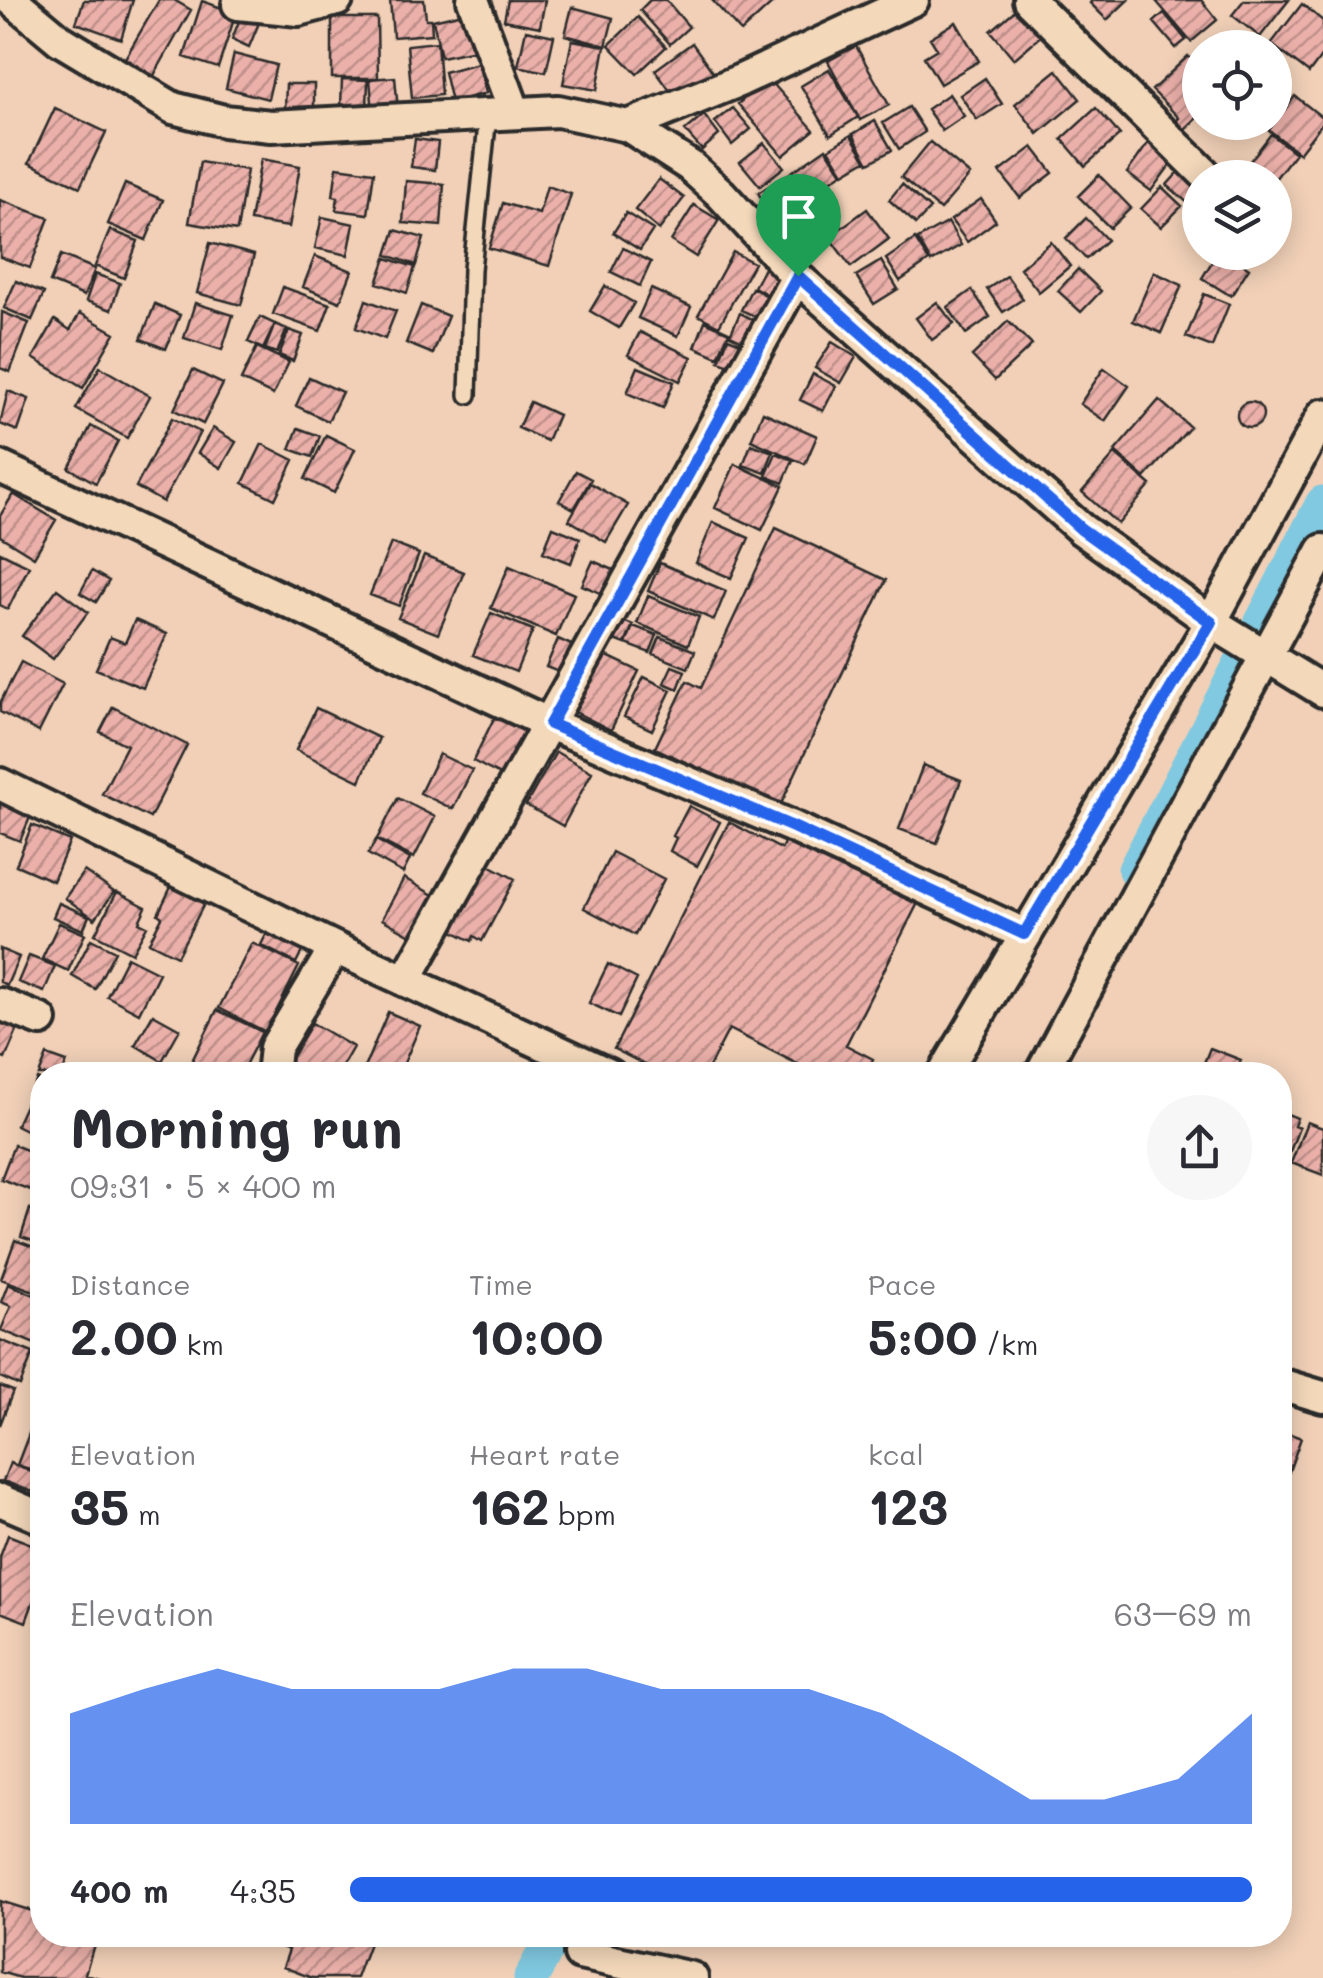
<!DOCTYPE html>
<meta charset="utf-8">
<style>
body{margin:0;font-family:Mali,sans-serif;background:#f7f7f7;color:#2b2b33;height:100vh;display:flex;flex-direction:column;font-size:38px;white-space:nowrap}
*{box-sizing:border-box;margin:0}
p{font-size:32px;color:#7c7c81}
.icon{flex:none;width:55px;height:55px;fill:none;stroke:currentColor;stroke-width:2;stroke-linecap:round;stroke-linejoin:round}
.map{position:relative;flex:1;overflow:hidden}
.side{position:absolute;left:30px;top:1062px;width:1262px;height:885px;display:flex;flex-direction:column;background:#fff;border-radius:40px;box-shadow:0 5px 25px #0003}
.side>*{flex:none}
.buttons{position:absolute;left:1182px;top:30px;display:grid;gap:20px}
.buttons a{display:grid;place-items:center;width:110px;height:110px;border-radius:50%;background:#fff;box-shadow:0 5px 25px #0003;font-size:50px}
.pin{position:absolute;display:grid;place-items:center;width:85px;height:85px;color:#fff;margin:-102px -42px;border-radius:50% 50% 50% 0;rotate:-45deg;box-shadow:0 0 10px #0007}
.pin .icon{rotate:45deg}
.round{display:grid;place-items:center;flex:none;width:105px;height:105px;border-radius:52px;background:#f7f7f7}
.overview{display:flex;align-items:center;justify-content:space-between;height:170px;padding:0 40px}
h1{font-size:55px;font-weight:700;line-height:75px}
.stats{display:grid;grid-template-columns:repeat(3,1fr);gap:15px;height:170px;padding:10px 40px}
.stats div{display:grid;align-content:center}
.stats b{font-size:50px;font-weight:700}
.stats small{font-size:28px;font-weight:400}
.stats p{font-size:28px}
.chart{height:280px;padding:20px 40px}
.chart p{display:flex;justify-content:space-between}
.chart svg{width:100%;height:180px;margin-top:10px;fill:#2563eb;opacity:.7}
ul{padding:0 40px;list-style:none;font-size:32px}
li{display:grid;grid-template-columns:160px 120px 1fr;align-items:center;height:75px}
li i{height:25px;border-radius:12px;background:#2563eb}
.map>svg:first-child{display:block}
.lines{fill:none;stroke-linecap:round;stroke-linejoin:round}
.canal{stroke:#80c9e0;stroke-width:35}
.building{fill:url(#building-hatch);stroke:#2b2b2b;stroke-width:2.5}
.lane-casing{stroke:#2b2b2b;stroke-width:22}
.street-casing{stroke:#2b2b2b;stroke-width:38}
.lane{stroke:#f3d8ba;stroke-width:15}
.street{stroke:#f3d8ba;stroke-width:30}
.route-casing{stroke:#fff;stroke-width:20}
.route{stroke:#2563eb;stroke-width:12}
</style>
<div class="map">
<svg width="1323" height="1978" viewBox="0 0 1323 1978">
<defs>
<pattern id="building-hatch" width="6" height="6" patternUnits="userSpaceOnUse" patternTransform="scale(2.5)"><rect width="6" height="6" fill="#ebb0a9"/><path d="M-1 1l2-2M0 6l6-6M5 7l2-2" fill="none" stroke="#bf8f8a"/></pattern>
</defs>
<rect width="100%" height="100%" fill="#f1d0b7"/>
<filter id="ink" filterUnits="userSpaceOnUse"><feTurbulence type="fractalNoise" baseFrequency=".01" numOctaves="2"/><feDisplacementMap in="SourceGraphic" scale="20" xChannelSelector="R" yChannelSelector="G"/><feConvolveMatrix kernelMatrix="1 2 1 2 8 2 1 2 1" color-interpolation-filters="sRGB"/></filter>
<g filter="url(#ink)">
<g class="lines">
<path class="canal" d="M1135 870 1323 503
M531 1978 554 1935"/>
</g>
<path class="building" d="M84 0H133L121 39 76 23Z
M159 0H174L191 10 153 77 124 60Z
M390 0H424L426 19H431L432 34 393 37Z
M508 0H545L540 27 504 20Z
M650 0H666L689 27 670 44 640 10Z
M712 0H775V1L741 32Z
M1092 0H1128L1107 20 1090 3Z
M1201 0 1217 20 1191 42 1156 1Z
M1244 0H1289L1260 37 1232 15Z
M202 1 236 13 218 68 184 57Z
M1302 4 1323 21V54L1309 73 1271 44Z
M1021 5 1044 33 1014 59 991 31Z
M572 7 613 18 606 46 565 35Z
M243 11 261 18 249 47 232 39Z
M467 12 475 50 441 57 433 20Z
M1164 13 1186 40 1176 48 1154 22Z
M638 17 666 47 637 74 609 45Z
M332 18H377L378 78H332Z
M956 22 979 61 940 84 924 57 937 49 930 38Z
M526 30 554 36 546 72 518 66Z
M572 40 605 46 597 90 563 84Z
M437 42 441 95 412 98 407 45Z
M692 43 713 72 676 99 655 70Z
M856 46 889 105 860 120 828 61Z
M234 54 276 65 268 99 226 88Z
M1188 56 1200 68V115L1182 132 1173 124 1179 118 1152 90Z
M478 63 486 93 451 102 444 72Z
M829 69 858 117 830 135 801 86Z
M1057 70 1080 99 1038 134 1015 104Z
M395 77 398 110 373 113 370 79Z
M768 78 814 130 783 156 738 104Z
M985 78 1002 104 977 120 960 95Z
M342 79 368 80 367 108 341 107Z
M286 84H314V110L285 109Z
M949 94 964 116 942 131 927 109Z
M1295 96 1323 118V122L1299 153 1269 130Z
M909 107 925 132 899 149 883 123Z
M55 108 106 132 80 187 29 163Z
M733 108 751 129 732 145 715 122Z
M1096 108 1120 135 1085 166 1062 139Z
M704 115 719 135 702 150 685 131Z
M875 121 892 150 869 163 853 134Z
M1271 134 1295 153 1275 179 1250 161Z
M851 135 866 160 844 173 829 149Z
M415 139 438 142 435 170 411 167Z
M1151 139 1176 157 1151 191 1127 173Z
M930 142 970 175 940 210 901 177Z
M764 143 784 167 760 186 740 162Z
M1033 147 1053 173 1020 198 1000 172Z
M826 148 842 173 803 200 786 176Z
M261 159 300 166 289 227 250 221Z
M200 162 247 170 237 231 189 223Z
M1185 165 1200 178V192L1189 204 1167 185Z
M337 167 374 172 368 214 336 210 338 197 333 196Z
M1099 175 1131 208 1110 228 1078 196Z
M782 178 799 203 774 218 758 193Z
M659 179 684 198 659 230 635 210Z
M406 181 444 184 441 226 403 223Z
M125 184 163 200 146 240 108 224Z
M902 184 930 209 916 224 889 200Z
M547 186 571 194 549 266 489 248 503 203 539 214Z
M1162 187 1182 206 1161 227 1141 209Z
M981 199 996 221 967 242 951 220Z
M0 200 49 218 30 268 0 257Z
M694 205 719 220 696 257 671 241Z
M867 209 889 239 851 267 829 237Z
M626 213 653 230 640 250 613 233Z
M322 217 354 224 348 255 315 248Z
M1086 218 1107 240 1086 259 1066 238Z
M948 222 961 245 931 262 918 239Z
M110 230 138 241 124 278 95 266Z
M395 230 424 238 416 265 387 255Z
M915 239 929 261 900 281 886 259Z
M1051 242 1070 266 1039 292 1020 268Z
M210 243 254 255 241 305 197 293Z
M623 248 651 262 640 286 611 272Z
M733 252 754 263 719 326 698 315Z
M1218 252H1224L1249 268 1231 296 1202 278Z
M61 255 95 269 84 296 50 282Z
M315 256 352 271 340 302 303 287Z
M386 258 415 267 407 293 377 283Z
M881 261 898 289 874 304 856 276Z
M764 268 783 279 772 297 754 287Z
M1078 269 1101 291 1081 312 1058 291Z
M1154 272 1182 285 1161 333 1133 321Z
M95 274 120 283 111 310 86 301Z
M1007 276 1023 299 1003 312 987 289Z
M16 281 44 293 32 320 4 308Z
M605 286 634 303 619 328 590 311Z
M283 287 330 304 320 331 273 314Z
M752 288 771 298 761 319 741 310Z
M651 289 691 307 678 336 638 318Z
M972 290 990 317 966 334 948 307Z
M1204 294 1229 304 1212 347 1186 337Z
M366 300 396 311 385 339 356 328Z
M937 302 954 324 932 340 916 318Z
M195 303 233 315 222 350 184 338Z
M155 304 180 315 166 349 141 339Z
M421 305 448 316 433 354 406 343Z
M2 312 29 323 10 372 0 368Z
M80 313 115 333 83 388 33 358 55 320 70 330Z
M740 313 757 322 747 343 730 335Z
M260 317 275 324 263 349 248 342Z
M705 321 729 332 718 357 695 347Z
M1008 321 1032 345 995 380 972 356Z
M275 324 287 329 277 353 265 349Z
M289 330 303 335 293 361 279 355Z
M640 332 692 357 680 381 628 355Z
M728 338 746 345 737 368 719 361Z
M832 342 856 357 841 383 815 368Z
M257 347 289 362 273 395 241 380Z
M100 367 150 396 127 438 76 409Z
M638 367 674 382 663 408 627 393Z
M1104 368 1129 386 1105 421 1080 404Z
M193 370 223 384 203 424 174 410Z
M813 374 836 386 823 411 800 400Z
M309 377 342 392 328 421 296 406Z
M8 391 29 399 18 431 0 424Z
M1159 400 1190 427 1145 478 1115 451Z
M530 402 558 415 547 441 518 428Z
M1237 415a13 13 0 1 1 26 0a13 13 0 1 1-26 0Z
M763 412 817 436 805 464 751 440Z
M172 418 200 432 163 502 136 487Z
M91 426 118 441 96 483 69 468Z
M213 428 236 442 221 468 198 453Z
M298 428 320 436 312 457 290 449Z
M326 435 355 449 334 493 305 479Z
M262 444 294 460 275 499 243 483Z
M751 444 773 452 765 473 743 465Z
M776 453 793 460 783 483 766 476Z
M1115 454 1151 485 1118 524 1082 492Z
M735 464 783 486 762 530 715 508Z
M576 471 591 479 574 509 559 501Z
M590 483 628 505 606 542 569 520Z
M13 494 56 520 34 557 0 536V516Z
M713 522 749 538 731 578 696 563Z
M553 527 580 538 571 563 543 552Z
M776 528 886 580 780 806 655 748 687 681 701 688Z
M391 543 419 554 399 606 370 595Z
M0 552 29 566 8 609 0 605Z
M424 556 464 572 438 634 398 618Z
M593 561 616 571 605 595 582 585Z
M660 563 726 591 714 620 648 591Z
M509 566 574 594 556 636 491 608Z
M92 571 109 581 96 602 80 593Z
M57 589 88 612 53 659 22 636Z
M648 596 699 617 688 645 637 623Z
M491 613 533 630 516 672 473 655Z
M616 618 633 625 625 644 607 637Z
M135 620 167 634 143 688 96 669 110 637 125 643Z
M633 626 657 635 650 653 626 644Z
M660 637 695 651 688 668 653 654Z
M558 639 578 648 566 675 546 667Z
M601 653 639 671 611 730 573 711Z
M21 662 63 684 39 732 0 712V703Z
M672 666 685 671 678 689 664 683Z
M644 677 671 690 652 730 624 717Z
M113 707 187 745 150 818 102 794 127 745 100 732Z
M316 708 379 738 360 781 296 750Z
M497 712 526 727 502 776 473 761Z
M556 752 592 772 563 826 526 805Z
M439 754 472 770 453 809 420 793Z
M923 765 961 780 937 843 899 829Z
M398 798 435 817 414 858 377 839Z
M0 803 31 815 20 841 0 833Z
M689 806 720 822 697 866 670 851 676 838 673 836Z
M729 822 781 849 790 833 920 899 846 1045 873 1059 865 1075H819L729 1029 705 1075H665L614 1049Z
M32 825 70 841 53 881 16 865Z
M376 840 410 859 403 873 368 854Z
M612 852 664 879 635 935 584 908Z
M482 861 515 879 482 941 474 936 472 941 453 931 456 926 448 922Z
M84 871 114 892 95 919 65 898Z
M404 878 433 895 411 935 382 919Z
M171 887 204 904 177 956 149 942 162 917 158 914Z
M117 892 146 907 139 922 147 926 132 953 95 934Z
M59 903 89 916 83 930 53 917Z
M59 923 85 934 68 971 42 959Z
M270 927 305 945 296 963 261 945Z
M91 939 115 951 95 989 72 976Z
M252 943 299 966 266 1032 219 1008Z
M0 949 19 957 7 985 0 982Z
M29 956 55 966 44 992 18 982Z
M127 957 159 973 139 1013 107 996Z
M608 964 637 979 619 1017 589 1003Z
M217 1010 262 1032 240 1075H205L189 1067Z
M388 1012 420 1026 399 1075H361Z
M0 1013 21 1022 5 1059 0 1057Z
M153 1014 180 1029 162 1061 135 1045Z
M312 1023 353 1047 337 1075H304L287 1065Z
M1210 1048 1241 1060 1235 1075H1199Z
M47 1055 67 1062 62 1075H39Z
M37 1079 42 1081V1138L16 1125Z
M1280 1111 1297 1118 1294 1126 1299 1128 1289 1154 1285 1152 1282 1160Z
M1307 1122 1323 1128V1175L1291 1163Z
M14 1145 42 1156V1167L33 1191 1 1179Z
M30 1209 42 1214V1244L21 1237Z
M15 1240 42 1250V1294L1 1279Z
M8 1284 42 1298V1347L1 1330 11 1306 1 1302Z
M0 1340 33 1353 20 1386 0 1377Z
M0 1386 13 1391 0 1425Z
M1280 1430 1301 1438 1283 1488 1280 1487Z
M30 1431 42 1435 41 1473 17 1465Z
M10 1463 39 1475 33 1492 3 1481Z
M8 1535 42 1548V1578L26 1622 0 1612V1557Z
M0 1901 42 1914V1935H97L85 1974 99 1978H20L0 1972Z
M252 1935H372L356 1978H312L283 1967 289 1950Z"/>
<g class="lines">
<defs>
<path id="lane" d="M468 395 472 269 488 115"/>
<path id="street" d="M12 0 60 40 173 108 224 121 271 126 558 111 628 126 690 166 721 194 797 277 1081 529 1211 622 1323 691
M473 0 515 113
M1029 0 1204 173
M238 4 299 10 337 0
M628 126 741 80 913 0
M0 467 550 724 793 827 1024 934
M0 784 335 948 610 1075
M405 981 797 277
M0 1004 41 1020
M272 1075 275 1048 335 948
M943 1075 1211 622 1323 415
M1040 1075 1323 550
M1280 1384 1323 1397
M0 1500 42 1518
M580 1954 692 1978"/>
</defs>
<use href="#lane" class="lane-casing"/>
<use href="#street" class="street-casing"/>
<use href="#lane" class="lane"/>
<use href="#street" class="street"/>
</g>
</g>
<g class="lines" filter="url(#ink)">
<defs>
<path id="route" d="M798 276 1081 529 1211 622 1024 934 793 827 550 724Z"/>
</defs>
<use href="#route" class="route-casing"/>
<use href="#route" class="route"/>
</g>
</svg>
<div class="buttons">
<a><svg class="icon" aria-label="locate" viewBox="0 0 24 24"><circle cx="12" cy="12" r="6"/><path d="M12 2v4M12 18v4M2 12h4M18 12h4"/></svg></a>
<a><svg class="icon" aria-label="layers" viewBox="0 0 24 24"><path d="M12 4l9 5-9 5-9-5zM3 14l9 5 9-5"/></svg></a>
</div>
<div class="pin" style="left:798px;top:276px;background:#1e9e55"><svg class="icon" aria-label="arrive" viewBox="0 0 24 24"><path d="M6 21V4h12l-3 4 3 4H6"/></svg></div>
<section class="side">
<div class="overview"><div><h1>Morning run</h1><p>09:31 · 5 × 400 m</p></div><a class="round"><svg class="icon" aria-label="share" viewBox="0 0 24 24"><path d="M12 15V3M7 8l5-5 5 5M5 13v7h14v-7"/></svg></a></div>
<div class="stats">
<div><p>Distance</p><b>2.00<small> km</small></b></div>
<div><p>Time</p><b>10:00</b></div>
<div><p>Pace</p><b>5:00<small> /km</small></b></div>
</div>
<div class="stats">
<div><p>Elevation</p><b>35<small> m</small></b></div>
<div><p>Heart rate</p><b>162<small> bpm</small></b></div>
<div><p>kcal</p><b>123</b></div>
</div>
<div class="chart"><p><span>Elevation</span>63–69 m</p>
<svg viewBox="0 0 160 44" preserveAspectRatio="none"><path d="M0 44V17L10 11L20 6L30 11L40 11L50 11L60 6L70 6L80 11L90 11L100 11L110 17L120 27L130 38L140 38L150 33L160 17V44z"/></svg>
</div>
<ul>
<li><b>400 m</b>4:35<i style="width:100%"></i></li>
</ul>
</section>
</div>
